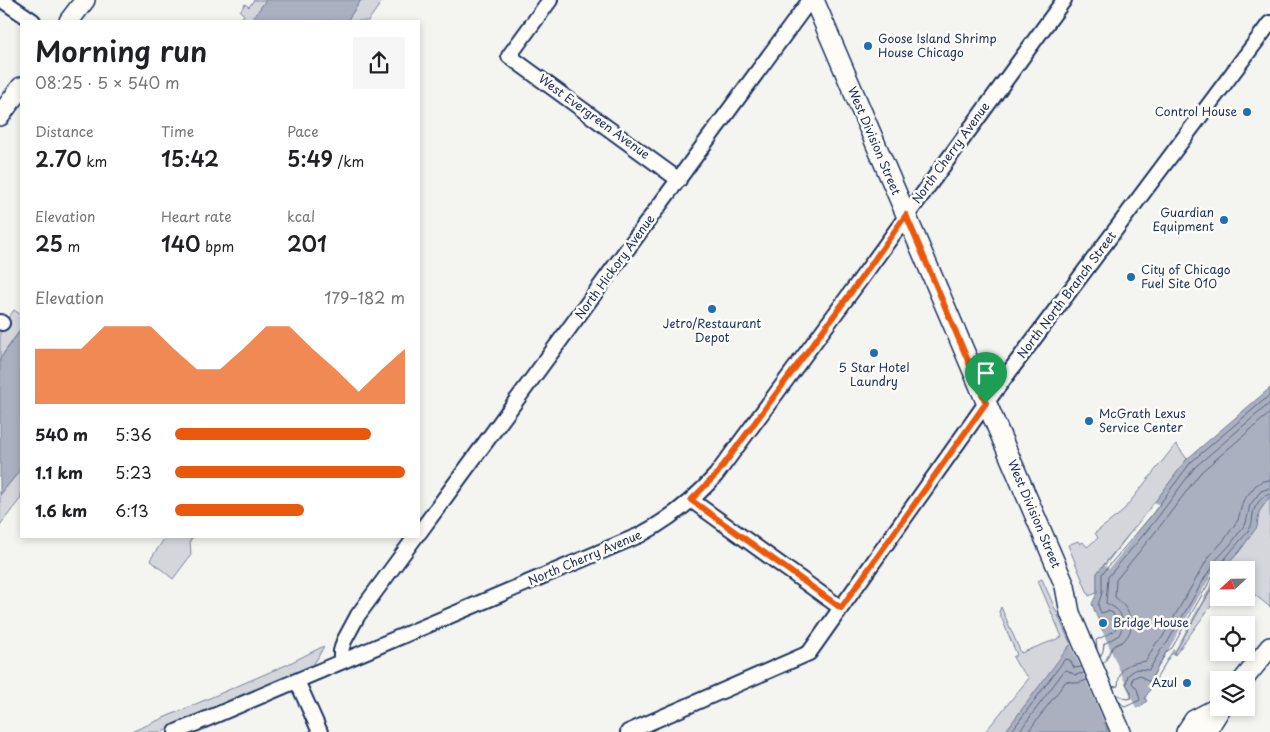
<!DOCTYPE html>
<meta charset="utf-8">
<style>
body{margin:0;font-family:"Playpen Sans",sans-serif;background:#f6f6f6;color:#202124;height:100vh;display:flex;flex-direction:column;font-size:19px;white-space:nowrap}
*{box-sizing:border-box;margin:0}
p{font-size:16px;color:#757577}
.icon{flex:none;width:28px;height:28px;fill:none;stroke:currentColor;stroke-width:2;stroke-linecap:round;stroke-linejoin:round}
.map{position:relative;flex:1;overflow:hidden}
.panel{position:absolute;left:20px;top:20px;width:400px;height:518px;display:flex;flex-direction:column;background:#fff;border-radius:0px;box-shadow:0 2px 8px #0003}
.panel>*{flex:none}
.needle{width:32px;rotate:248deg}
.controls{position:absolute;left:1210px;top:561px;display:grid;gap:10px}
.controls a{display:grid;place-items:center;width:45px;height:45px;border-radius:0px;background:#fff;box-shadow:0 2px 8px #0003;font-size:25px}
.pin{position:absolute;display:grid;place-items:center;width:42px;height:42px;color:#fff;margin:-51px -21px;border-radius:50% 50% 50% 0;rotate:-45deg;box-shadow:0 0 5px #0007}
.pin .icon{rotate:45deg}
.round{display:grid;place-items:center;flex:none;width:52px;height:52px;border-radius:0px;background:#f6f6f6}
.summary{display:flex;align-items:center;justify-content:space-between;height:85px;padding:0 15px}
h1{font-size:28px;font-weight:600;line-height:38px}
.figures{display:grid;grid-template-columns:repeat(3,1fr);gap:8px;height:85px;padding:5px 15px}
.figures div{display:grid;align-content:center}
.figures b{font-size:21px;font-weight:600}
.figures small{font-size:14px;font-weight:400}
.figures p{font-size:14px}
.chart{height:140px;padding:10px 15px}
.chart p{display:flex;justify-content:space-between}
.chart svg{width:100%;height:90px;margin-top:5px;fill:#ea580c;opacity:.7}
ul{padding:0 15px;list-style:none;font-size:16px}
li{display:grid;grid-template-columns:80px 60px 1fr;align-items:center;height:38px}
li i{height:12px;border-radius:6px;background:#ea580c}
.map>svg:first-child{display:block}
.green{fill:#d4d6db;stroke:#78829c}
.water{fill:#aab0bf;stroke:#717c98}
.pier{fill:#f4f4f1}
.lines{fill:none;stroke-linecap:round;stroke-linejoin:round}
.shore{stroke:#546385;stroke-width:1}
.street-casing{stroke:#1b2f5e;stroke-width:18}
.secondary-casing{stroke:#1b2f5e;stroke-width:22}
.street{stroke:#fdfcf7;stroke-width:14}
.secondary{stroke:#fdfcf7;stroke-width:19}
.route-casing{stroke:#fff;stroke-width:10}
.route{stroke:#ea580c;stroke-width:6}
.poi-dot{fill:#1f6fb2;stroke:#fdfcf7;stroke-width:2}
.labels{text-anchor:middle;stroke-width:5;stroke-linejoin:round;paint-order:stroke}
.poi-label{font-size:12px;fill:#1b2f5e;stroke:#fdfcf7;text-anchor:start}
.street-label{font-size:12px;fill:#1b2f5e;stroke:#fdfcf7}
</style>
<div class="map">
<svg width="1270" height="732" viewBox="0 0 1270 732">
<rect width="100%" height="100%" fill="#f4f4f1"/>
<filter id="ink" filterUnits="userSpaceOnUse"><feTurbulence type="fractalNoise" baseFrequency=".02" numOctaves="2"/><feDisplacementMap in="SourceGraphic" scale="10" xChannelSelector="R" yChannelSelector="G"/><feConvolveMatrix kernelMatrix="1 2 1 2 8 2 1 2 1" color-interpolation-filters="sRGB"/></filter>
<g filter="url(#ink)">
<path class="green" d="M254 0H266L251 21H239L244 15 240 11 245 4 249 7Z
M361 0H383L368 21H347Z
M14 310 21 315V329L3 354 0 370V329Z
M1176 444 1187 459 1146 514 1097 573V593L1089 596 1068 545 1078 541 1080 544 1083 542 1087 547 1098 538 1095 533 1121 513Z
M21 469V498L0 525V495Z
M1270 496V607L1246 588V570H1222L1239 552 1256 527 1259 512Z
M166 536H193L190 541 191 555 173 579 150 560Z
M1219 576V595L1175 655 1174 654Z
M1042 579 1071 645 1005 732H985L1029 678 1018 666 1013 657 1017 655 999 612 1001 607 1021 653 1062 637 1038 581Z
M324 646C319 655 315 666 305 671L162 732H131L286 665Z"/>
<path class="water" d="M266 0H361L347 21H251Z
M21 329V469L0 495V359Z
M1270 388V496L1259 512 1257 527 1239 552 1222 570H1219V576L1174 654H1171L1145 698 1147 701 1141 706 1104 722 1108 732H1005L1069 646 1103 632 1092 604 1097 593V573L1146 514 1187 459Z"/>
<path class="pier" d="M1155 502 1159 505 1109 569 1105 566Z
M1217 565 1221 567 1175 650 1173 649 1150 688 1147 687Z
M1102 630 1137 710 1107 723 1108 725 1106 726 1070 643Z"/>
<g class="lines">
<path class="shore" d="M1219 570C1220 560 1245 538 1251 526 1253 521 1252 515 1254 510 1256 504 1263 495 1270 494
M1097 649 1096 640C1103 637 1108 634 1114 631L1117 626 1113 613 1108 611 1101 613 1098 605 1102 593V574L1150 517 1191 462 1270 395
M1100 657 1103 651 1104 644 1119 635 1123 626C1122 612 1118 609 1106 603L1108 577 1155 521 1195 467 1270 403
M1103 664C1108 659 1109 652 1113 647 1117 643 1123 643 1126 638 1138 624 1127 606 1115 597L1116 580 1161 525 1201 472 1270 413
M1113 687 1118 686C1120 664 1128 664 1146 661L1156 643 1162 638 1208 558 1224 540 1238 520 1243 501 1256 485 1263 481 1270 480
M1116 694 1127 699 1131 698V692L1126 684 1128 675 1136 669 1149 670 1162 648 1167 643 1207 574 1212 569 1215 561 1230 545 1246 523 1250 505 1261 491 1270 488
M1119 701 1125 707 1140 700 1137 689 1132 683 1133 678 1140 675 1147 681H1150L1167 651 1172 648 1212 577 1219 574
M1011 732 1065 659 1070 660 1074 668 1082 667
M1019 732 1064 671 1067 670 1075 675 1084 673
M1028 732 1066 681 1078 683 1087 680"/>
<defs>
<path id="street" d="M2 0 33 21
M550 0 509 56 679 180
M0 322 2 323
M691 500 841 608
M419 533 810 0
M341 662V651L344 641 358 615 416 536
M297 681 320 732
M176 732 640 535C668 520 695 499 716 475L852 291 1064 0
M628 732 809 653 986 403 1270 23"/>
<path id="secondary" d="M814 0 1065 586 1070 613 1121 732
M69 21 85 0
M0 116 21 87
M1243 680 1270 647
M1186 732 1194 720 1219 707
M1206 732 1221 708"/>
</defs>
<use href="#street" class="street-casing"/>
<use href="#secondary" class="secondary-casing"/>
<use href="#street" class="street"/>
<use href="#secondary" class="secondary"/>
</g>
</g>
<g class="lines" filter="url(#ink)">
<defs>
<path id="route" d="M906 215 986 403 841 608 691 500 716 475 852 291Z"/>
</defs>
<use href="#route" class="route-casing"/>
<use href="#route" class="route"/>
</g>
<g class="poi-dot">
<circle cx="868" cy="46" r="5"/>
<circle cx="1247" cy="112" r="5"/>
<circle cx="1224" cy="220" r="5"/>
<circle cx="1131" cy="277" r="5"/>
<circle cx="712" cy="309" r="5"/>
<circle cx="874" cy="353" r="5"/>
<circle cx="1089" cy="421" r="5"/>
<circle cx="1103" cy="623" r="5"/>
<circle cx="1187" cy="683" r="5"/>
</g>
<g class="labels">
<g class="poi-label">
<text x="878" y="43">Goose Island Shrimp<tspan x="878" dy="14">House Chicago</tspan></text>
<text x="1237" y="116" text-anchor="end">Control House</text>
<text x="1214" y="217" text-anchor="end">Guardian<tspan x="1214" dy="14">Equipment</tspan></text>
<text x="1141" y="274">City of Chicago<tspan x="1141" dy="14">Fuel Site 010</tspan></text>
<text x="712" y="328" text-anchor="middle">Jetro/Restaurant<tspan x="712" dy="14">Depot</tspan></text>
<text x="874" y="372" text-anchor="middle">5 Star Hotel<tspan x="874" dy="14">Laundry</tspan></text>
<text x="1099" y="418">McGrath Lexus<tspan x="1099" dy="14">Service Center</tspan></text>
<text x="1113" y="627">Bridge House</text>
<text x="1177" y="687" text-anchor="end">Azul</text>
</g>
<g class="street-label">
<text transform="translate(594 117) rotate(36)" y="4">West Evergreen Avenue</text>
<text transform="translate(874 141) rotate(67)" y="4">West Division Street</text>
<text transform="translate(951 153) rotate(-54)" y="4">North Cherry Avenue</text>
<text transform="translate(615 267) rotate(-54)" y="4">North Hickory Avenue</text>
<text transform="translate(1067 295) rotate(-53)" y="4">North North Branch Street</text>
<text transform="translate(1034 514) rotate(67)" y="4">West Division Street</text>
<text transform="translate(585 558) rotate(-23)" y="4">North Cherry Avenue</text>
</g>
</g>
</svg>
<div class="controls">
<a><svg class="needle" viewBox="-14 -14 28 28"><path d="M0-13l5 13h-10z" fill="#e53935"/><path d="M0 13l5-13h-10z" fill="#757577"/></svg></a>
<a><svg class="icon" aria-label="locate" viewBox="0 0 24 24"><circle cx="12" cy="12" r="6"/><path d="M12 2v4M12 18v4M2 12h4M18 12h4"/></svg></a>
<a><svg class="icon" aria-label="layers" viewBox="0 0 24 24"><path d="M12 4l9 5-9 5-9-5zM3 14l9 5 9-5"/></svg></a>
</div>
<div class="pin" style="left:986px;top:403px;background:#1e9e55"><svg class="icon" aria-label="arrive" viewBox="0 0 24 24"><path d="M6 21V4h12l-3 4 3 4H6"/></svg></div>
<section class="panel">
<div class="summary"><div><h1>Morning run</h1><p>08:25 · 5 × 540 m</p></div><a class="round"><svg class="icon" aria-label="share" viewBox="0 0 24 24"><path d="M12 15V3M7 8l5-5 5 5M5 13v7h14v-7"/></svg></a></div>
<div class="figures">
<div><p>Distance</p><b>2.70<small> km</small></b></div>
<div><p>Time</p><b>15:42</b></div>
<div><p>Pace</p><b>5:49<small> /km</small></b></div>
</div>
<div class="figures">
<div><p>Elevation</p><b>25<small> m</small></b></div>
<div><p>Heart rate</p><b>140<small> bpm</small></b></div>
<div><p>kcal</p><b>201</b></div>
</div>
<div class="chart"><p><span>Elevation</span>179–182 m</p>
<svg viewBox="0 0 160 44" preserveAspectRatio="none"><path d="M0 44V17L10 17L20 17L30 6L40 6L50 6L60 17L70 27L80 27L90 17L100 6L110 6L120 17L130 27L140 38L150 27L160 17V44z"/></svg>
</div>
<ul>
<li><b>540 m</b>5:36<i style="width:85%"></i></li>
<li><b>1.1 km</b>5:23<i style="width:100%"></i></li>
<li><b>1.6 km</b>6:13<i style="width:56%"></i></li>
</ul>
</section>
</div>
